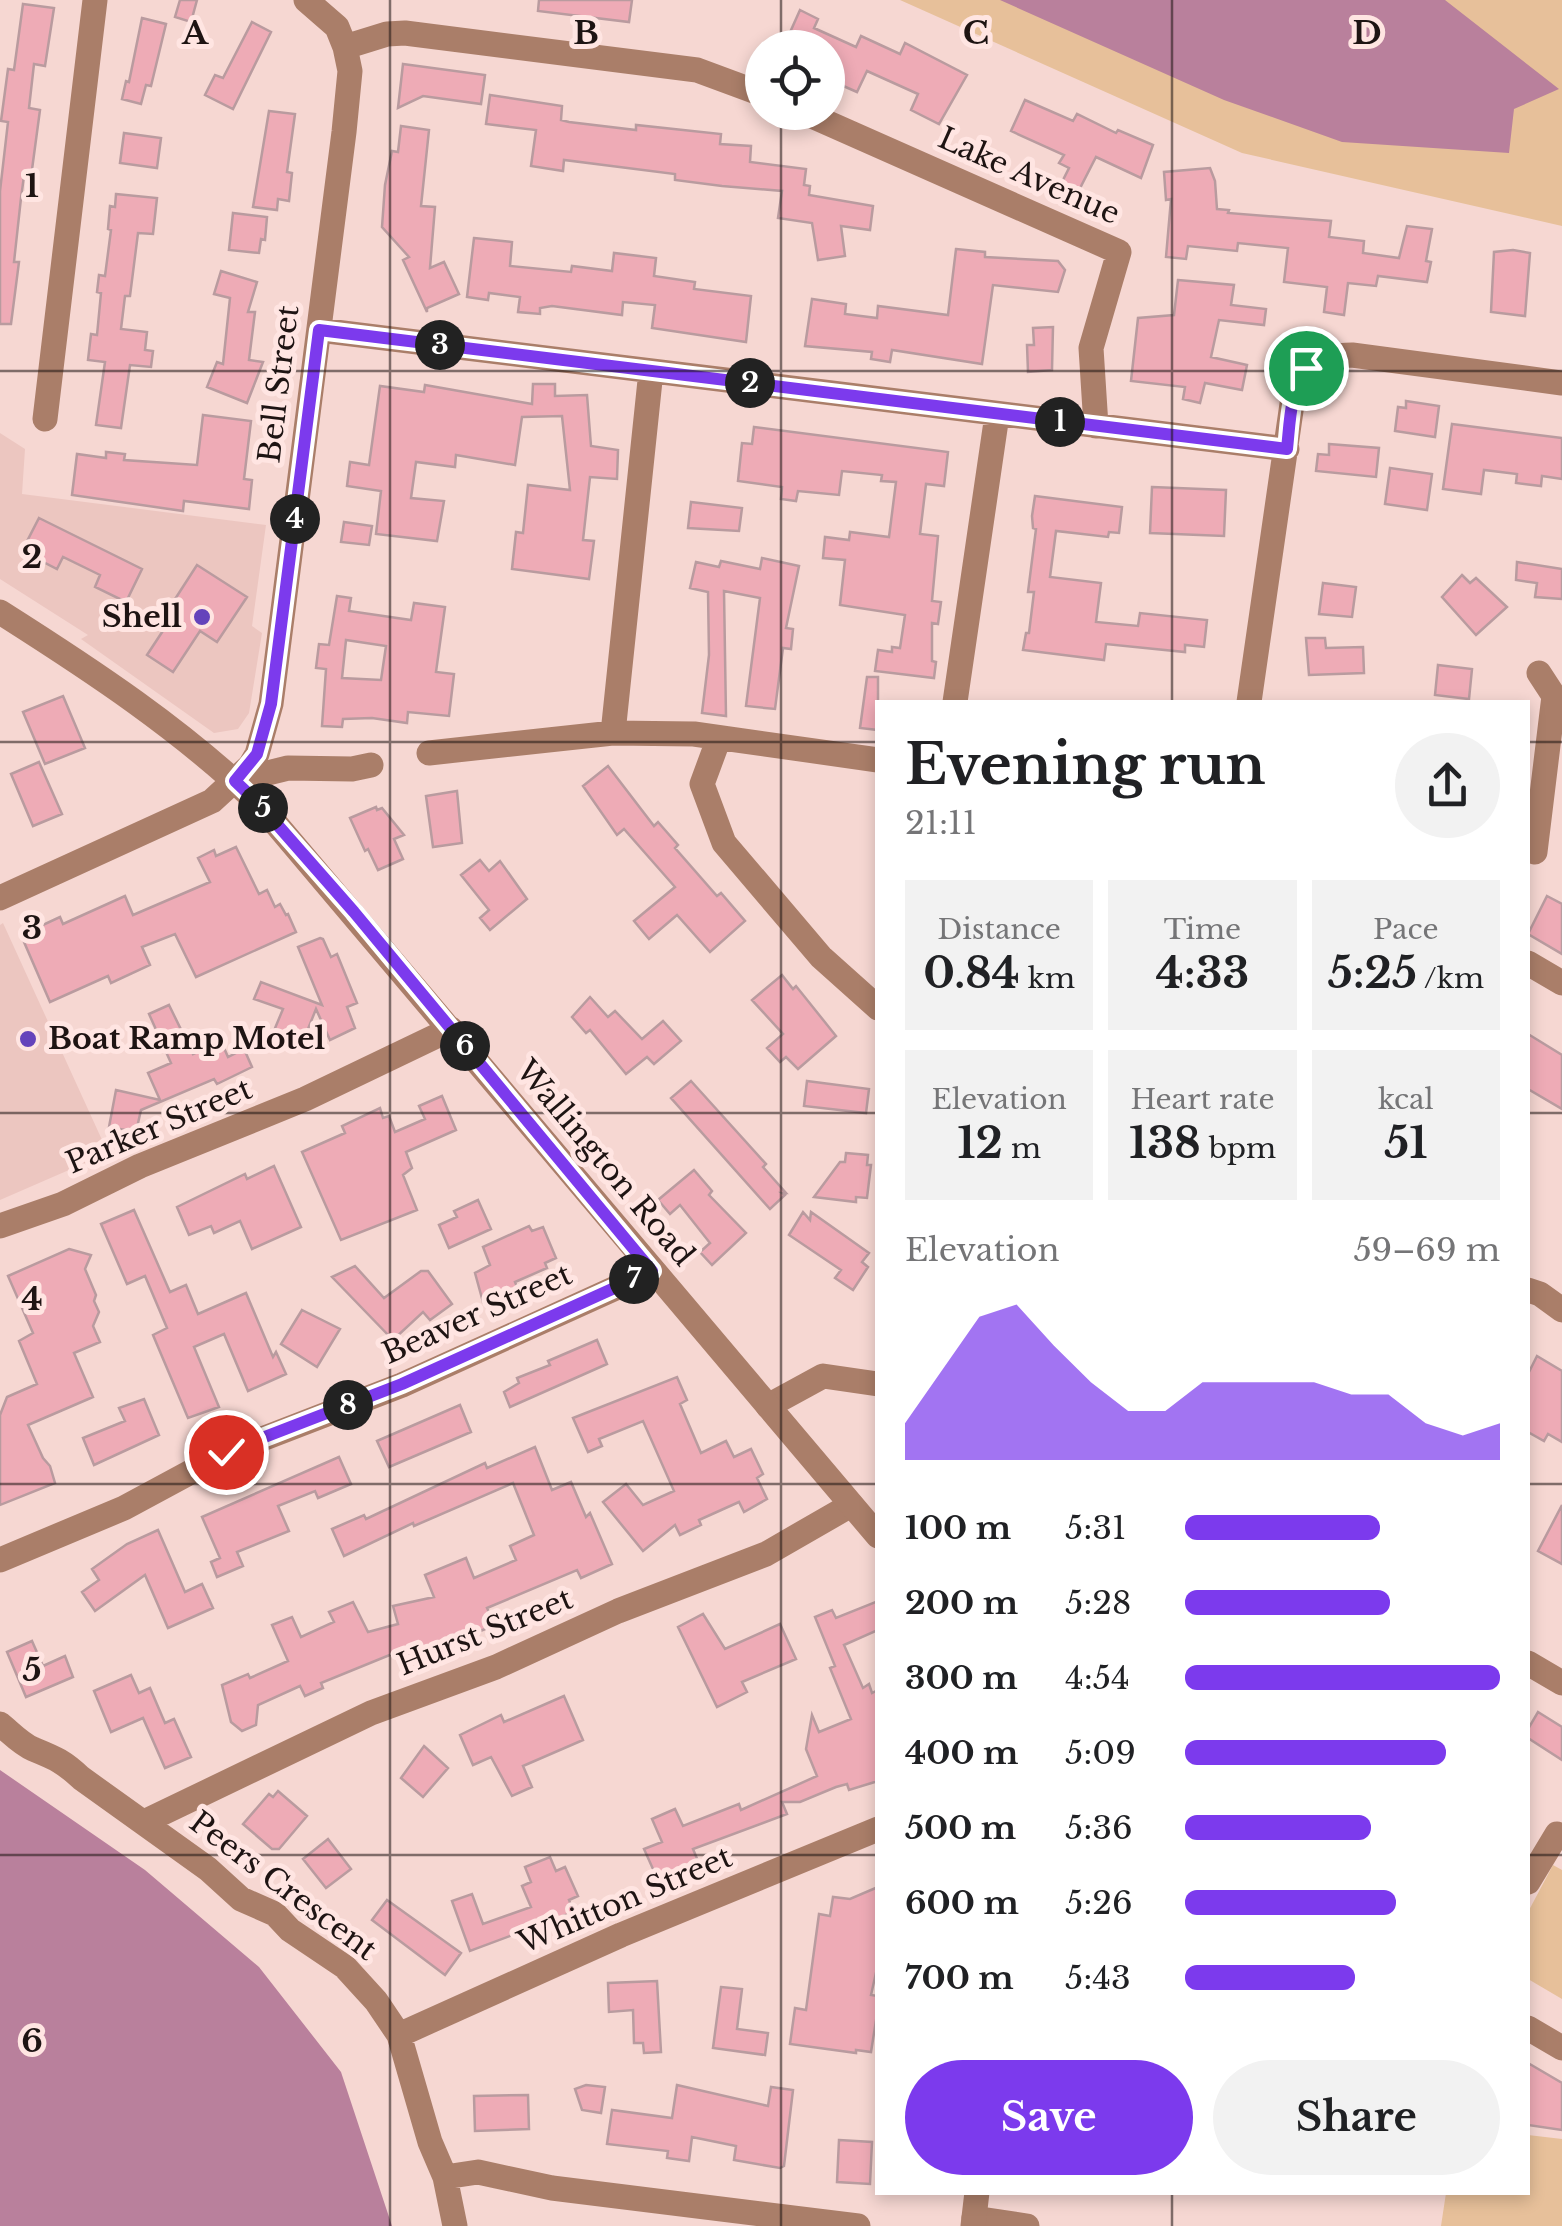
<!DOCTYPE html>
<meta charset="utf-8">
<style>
body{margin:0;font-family:"Libre Baskerville",serif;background:#f2f2f2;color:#202124;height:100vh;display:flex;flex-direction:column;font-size:38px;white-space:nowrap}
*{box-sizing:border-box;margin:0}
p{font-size:32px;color:#757577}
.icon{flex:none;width:55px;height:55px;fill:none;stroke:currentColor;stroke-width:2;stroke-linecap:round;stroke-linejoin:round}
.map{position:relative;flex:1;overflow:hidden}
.details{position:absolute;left:875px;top:700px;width:655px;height:1495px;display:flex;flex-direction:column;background:#fff;border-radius:0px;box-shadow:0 5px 15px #0003}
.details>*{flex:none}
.fabs{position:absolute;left:745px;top:30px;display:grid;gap:20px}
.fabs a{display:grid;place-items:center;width:100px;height:100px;border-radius:50%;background:#fff;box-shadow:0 5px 15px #0003;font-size:50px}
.pin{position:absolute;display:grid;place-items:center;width:85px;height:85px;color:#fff;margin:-42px;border:5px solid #fff;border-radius:50%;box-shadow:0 2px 10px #0007}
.km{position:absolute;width:50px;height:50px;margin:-25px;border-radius:50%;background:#222;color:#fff;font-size:28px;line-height:50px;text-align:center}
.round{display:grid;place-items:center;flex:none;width:105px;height:105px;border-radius:52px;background:#f2f2f2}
.headline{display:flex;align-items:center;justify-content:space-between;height:170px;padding:0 30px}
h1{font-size:55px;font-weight:700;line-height:75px}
.figures{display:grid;grid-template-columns:repeat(3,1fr);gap:15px;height:170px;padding:10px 30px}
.figures div{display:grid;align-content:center;border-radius:0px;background:#f2f2f2;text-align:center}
.figures b{font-size:42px;font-weight:700}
.figures small{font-size:28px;font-weight:400}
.figures p{font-size:28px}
.chart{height:280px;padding:20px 30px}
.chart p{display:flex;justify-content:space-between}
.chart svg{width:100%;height:180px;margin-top:10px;fill:#7c3aed;opacity:.7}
.cta{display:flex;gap:20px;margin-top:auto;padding:20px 30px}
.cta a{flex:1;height:115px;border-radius:60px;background:#7c3aed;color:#fff;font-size:40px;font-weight:700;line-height:115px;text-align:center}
.cta a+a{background:#f2f2f2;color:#202124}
ul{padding:0 30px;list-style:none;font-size:32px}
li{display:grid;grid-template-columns:160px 120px 1fr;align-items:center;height:75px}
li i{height:25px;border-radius:12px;background:#7c3aed}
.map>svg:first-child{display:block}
.built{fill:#ecc6c0}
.green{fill:#e7c09a}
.water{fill:#b9809c}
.building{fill:#eeabb6;stroke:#b99b9f;stroke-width:2.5;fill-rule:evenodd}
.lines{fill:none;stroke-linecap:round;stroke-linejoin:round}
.minor{stroke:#aa7e69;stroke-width:25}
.tertiary{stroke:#aa7e69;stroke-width:25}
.route-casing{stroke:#fff;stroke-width:20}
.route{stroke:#7c3aed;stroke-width:12}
.grid{fill:none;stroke:#1e1413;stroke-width:2.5;stroke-opacity:0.55}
.poi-dot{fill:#6543bb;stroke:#ffe5e2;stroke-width:4}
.labels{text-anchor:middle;stroke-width:10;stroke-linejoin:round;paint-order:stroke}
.street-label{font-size:30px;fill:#1e1413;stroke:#ffe5e2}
.poi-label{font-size:30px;font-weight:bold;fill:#1e1413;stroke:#ffe5e2;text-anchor:end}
.grid-label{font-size:32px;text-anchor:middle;font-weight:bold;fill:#1e1413;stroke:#ffe5e2;stroke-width:10;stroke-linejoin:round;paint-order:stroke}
</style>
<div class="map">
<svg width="1562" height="2226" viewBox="0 0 1562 2226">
<rect width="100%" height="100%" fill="#f6d7d2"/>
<path class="built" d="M0 433 25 449 22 494 266 525 252 626 262 633 249 713 238 729 214 733 81 639 88 635 0 579Z
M3 923 108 1153 0 1200V925Z"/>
<path class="green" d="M900 0H1562V226L1242 153Z
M1553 1865 1562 1870V1999L1528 1979V1912Z
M1528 2135 1562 2139V2226H1441L1446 2193 1528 2192Z"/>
<path class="water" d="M1000 0H1445L1559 89 1514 109 1509 153 1342 142 1224 100Z
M0 1770 145 1870 259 1967 341 2072 392 2226H0Z"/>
<path class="building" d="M180 0H197L191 22 175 17Z
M539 0H632L629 22 538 11Z
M23 4 54 8 45 66 34 64 29 108 40 110 31 177 24 176 21 198 14 262H19L11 324H0V191L8 122 1 121 8 69 14 70Z
M800 10 818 19 814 28 856 47 861 36 900 54 905 43 967 75 939 124 911 110 918 94 867 71 857 92 832 81 839 66 828 57V48H783Z
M142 18 166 24 151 86 146 85 141 104 122 99 126 81 129 82Z
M252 22 271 32 233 109 205 95 215 75 223 78Z
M403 64 485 75 481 104 423 96 398 108Z
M490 95 562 106 561 120 569 122 636 130V125L721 134 720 144 751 146 750 162 806 169 804 185 810 186 809 195 873 206 870 230 841 226 845 256 818 260 812 223 778 218 782 191 722 186 675 180V174L564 160 563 171 531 166 536 130 486 124Z
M1025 100 1073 121 1077 114 1116 133 1118 130 1153 145 1141 178 1096 157 1077 194 1060 186 1069 168 1059 163 1064 155 1011 131Z
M269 111 295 114 287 172 292 173 289 201 278 199 277 210 253 207Z
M401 126 429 130 421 206 435 207 430 268 444 262 459 294 427 308V312L403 260 409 257 382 227 385 185 392 151 398 152Z
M124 133 161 138 157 168 120 163Z
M1210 168 1215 181 1217 209 1229 210 1228 213 1331 221 1329 237 1364 241 1363 253 1399 258 1407 226 1432 229 1426 261 1431 262 1427 282 1378 276 1376 286 1348 283 1344 315 1324 312 1327 287 1284 282 1288 248 1238 243 1237 251 1188 246 1186 259 1166 257 1171 199 1166 200 1164 172Z
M116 194 157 198 153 234 138 233 130 296H125L121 329 147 332 145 350 153 351 151 367 130 365 121 428 96 425 105 362 88 360 91 334 97 335 101 293 97 292 99 275 105 276 111 230 108 229 110 206 115 207Z
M233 213 267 217 265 240 261 239 259 253 229 250Z
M474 238 512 242 510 266 571 272 572 266 612 271 614 253 656 258 654 276 695 282 694 289 751 296 746 342 652 328 655 305 623 302 622 315 552 306 540 308V314L518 312 520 297 489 293 488 300 467 297Z
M956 249 985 252V257L1058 261 1065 270 1058 292 993 285 982 364 892 350 890 362 871 359 872 352 805 346 812 299 846 304 845 314 877 318 878 306 948 315Z
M1513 250 1530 253 1525 316 1491 312 1494 252Z
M221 271 257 282 248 312H255L249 360 263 362 247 403 207 387 217 362 223 364 230 298 214 294Z
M1178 280 1234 285 1231 305 1266 309 1264 325 1219 320 1211 357 1247 365 1242 390 1205 383 1200 403 1183 399 1185 387 1131 381 1138 318 1174 315Z
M1053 327 1052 370 1028 372 1027 345H1034L1033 328Z
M533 384H555V396L587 395 591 446 618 450 617 479 590 477 583 540 594 541 589 579 512 569 516 532 523 533 528 485 570 490 562 416 522 417 515 465 456 455 455 467 416 462 411 498 444 501 437 541 376 534 381 491 347 486 350 462 369 465 380 386 424 392 425 385 532 404Z
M1406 401 1439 406 1435 437 1395 431 1398 407 1406 408Z
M203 415 251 421 244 479 252 480 249 509 184 501 183 511 72 495 77 454 106 458V452L125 454 124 460 197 465Z
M1452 424 1562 438V479L1542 476 1541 486 1516 483 1517 474 1484 470 1481 494 1443 489Z
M754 427 948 452 944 486 926 484 920 534 938 536 932 601 941 602 938 624 932 623V661L936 662 934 678 875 671 878 650 892 652V647L900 648 905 615 840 605 845 560 823 558 825 537 849 540 850 532 889 537 896 482 881 481 882 475 842 471 839 495 798 491 796 501 781 499 782 487 738 481 742 443 752 444Z
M1329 444 1379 448 1376 477 1316 471 1318 454 1329 455Z
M1390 468 1432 474 1427 510 1385 504Z
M1152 487 1226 490 1224 536 1150 533Z
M1035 496 1122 507 1119 533 1109 532 1108 537 1056 531 1050 577 1101 583 1096 622 1138 626 1140 613 1207 620 1204 647 1185 645V652L1106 644 1104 660 1023 650 1026 633H1029L1034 592H1028L1036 529 1033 528 1032 516Z
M691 502 742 508 739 531 688 528Z
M39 518 142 569 126 602 95 587 100 575 63 557 57 569 22 551Z
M344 522 372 526 369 545 341 542Z
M762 558 799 566 786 628 793 629 791 649 783 648 775 709 746 706 760 598 724 591 726 716 702 713 709 655 708 592 690 588 696 562 719 567 721 561 760 569Z
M1517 562 1562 569V599L1535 597 1537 583 1516 580Z
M197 565 247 597 217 642 200 631 173 672 147 655 174 614 168 610Z
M1462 575 1470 583 1476 578 1507 607 1476 635 1442 597Z
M1323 583 1356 587 1352 617 1319 614Z
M337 596 351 598 349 611 411 620 414 603 445 607 436 672 454 674 449 716 408 712 407 723 372 718 343 719 342 727 322 726 326 669 316 668 319 644 329 645ZM346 640 386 646 381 680 342 678Z
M1306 638H1325L1326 648 1363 647 1364 673 1309 675Z
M1438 665 1472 669 1469 699 1435 695Z
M867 677H878V730L860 728Z
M63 696 85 748 45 764 23 712Z
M39 762 62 814 33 826 11 774Z
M608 766 654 826 658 822 678 845 675 848 717 896 721 893 745 921 710 952 677 915 649 939 634 921 675 887 624 829 617 835 583 786Z
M457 791 462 843 433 847 426 796Z
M376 807 377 810 382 808 404 835 394 839 403 859 378 870 368 849 365 851 350 818Z
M236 847 259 894 267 890 275 907 280 904 286 915 288 914 296 932 196 977 175 934 142 947 150 965 111 983 108 976 50 1002 21 935 60 917 63 924 125 896 133 915 210 882 198 858 214 850 216 856Z
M480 860 489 871 500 861 527 899 490 930 480 918 489 910 461 875Z
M1547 896 1562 904V954L1528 934Z
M320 938 323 939 331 957 337 954 357 1003 347 1007 355 1028 330 1040 316 1009 302 1044 273 1033 283 1009 254 999 261 982 322 1005 298 947Z
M782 975 793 989 796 986 836 1036 798 1069 786 1057 780 1062 767 1048 783 1034 752 1000Z
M590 997 608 1017 615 1011 642 1039 663 1021 681 1041 654 1064 647 1057 626 1074 590 1030 586 1033 572 1017Z
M169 1005 193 1054 221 1041 228 1057 244 1049 252 1067 217 1084 214 1079 141 1110 136 1132 109 1127 116 1090 160 1100 148 1073 171 1063 149 1014Z
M1528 1034 1562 1055V1109L1528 1089Z
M691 1081 766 1164 763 1167 786 1193H782L785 1195 770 1209 671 1098Z
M807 1081 869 1089 866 1113 804 1106Z
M442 1096 456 1130 406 1152 412 1168 403 1175 417 1210 341 1240 302 1152 345 1133 342 1126 380 1108 383 1118 389 1116 395 1132 425 1119 419 1106Z
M846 1153 868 1155 867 1165H871L867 1198 856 1197V1202L814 1197 840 1162H845Z
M274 1166 301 1227 252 1249 240 1221 214 1233 211 1226 189 1235 177 1207 245 1174 247 1179Z
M694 1170 712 1191 709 1195 746 1233 712 1265 700 1252 710 1243 680 1205 670 1214 658 1200Z
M478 1200 491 1229 449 1248 439 1225 457 1217 454 1211Z
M134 1210 170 1292 186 1285 198 1314 246 1293 273 1357 276 1352 286 1374 248 1391 224 1334 194 1347 219 1407 188 1418 153 1335 167 1328 145 1276 127 1284 101 1224Z
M803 1212 810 1220 811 1212 869 1253 862 1262 868 1267 853 1290 835 1278 841 1270 789 1235Z
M529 1226 532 1231 543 1227 556 1258 545 1263 547 1268 515 1282 517 1287 483 1302 475 1273 490 1265 483 1247Z
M69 1249 91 1255 85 1269 96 1295 94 1301 99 1312 93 1326 100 1342 74 1353 93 1397 28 1425 43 1458 50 1466 55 1483 0 1505V1415L7 1397 37 1384 19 1341 33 1333 8 1276Z
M355 1266 384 1298 421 1271H428L452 1304 430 1320 423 1312 393 1340 332 1277Z
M302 1310 340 1329 317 1367 281 1344Z
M597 1340 607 1364 510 1407 504 1392 519 1383 517 1378 550 1365 548 1361Z
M1537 1356 1562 1371V1442L1548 1434 1544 1441 1528 1432V1374Z
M677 1377 687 1400 680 1404 701 1453 726 1441 734 1457 751 1449 763 1474 757 1478 767 1499 744 1512 739 1502 699 1520 701 1525 680 1535 675 1525 643 1551 603 1502 626 1484 643 1505 674 1491 643 1421 599 1439 602 1446 588 1452 573 1418Z
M144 1399 159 1435 94 1465 83 1438 125 1421 119 1408Z
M460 1405 471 1432 389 1467 377 1441Z
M535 1447 552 1490 571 1482 586 1517 590 1513 612 1564 581 1578 577 1570 487 1608 495 1625 451 1643 398 1656 397 1652 321 1683 323 1688 305 1696 300 1686 258 1705 256 1725 242 1731 231 1722 222 1685 248 1674 250 1678 288 1661 272 1625 292 1617 301 1637 334 1622 329 1612 353 1602 368 1632 398 1624 393 1606 434 1597 425 1575 466 1558 474 1578 516 1560 510 1546 534 1535 513 1483 414 1526 413 1523 344 1556 332 1529 364 1515 366 1519 485 1463 487 1468Z
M339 1457 351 1484 318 1498 315 1491 278 1506 289 1531 237 1552 243 1566 217 1577 211 1562 220 1558 202 1517Z
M1562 1505V1564L1538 1551Z
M158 1530 185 1592 202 1584 213 1608 168 1628 145 1575 95 1611 82 1592 99 1580 92 1569 127 1544Z
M878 1601V1630L844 1645 863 1688 869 1684 872 1693 878 1690V1781L849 1790 847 1784 836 1787 800 1802H782L787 1814 693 1849 698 1861 657 1878 644 1849 662 1842 652 1819 675 1809 683 1826 739 1804 741 1810 817 1776 806 1749 812 1715 819 1732 851 1719 830 1668 835 1666 815 1617 832 1610 836 1618Z
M703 1614 725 1649 780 1624 796 1659 742 1682 747 1692 717 1707 678 1627Z
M32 1641 43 1666 65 1656 73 1677 26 1697 7 1652Z
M131 1675 139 1693 150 1688 165 1723 174 1719 191 1757 165 1768 143 1718 111 1732 94 1691Z
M564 1696 583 1740 523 1766 532 1787 512 1796 491 1757 473 1765 460 1735 501 1715 504 1722Z
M1538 1712 1562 1727V1760L1528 1738V1729Z
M424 1746 448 1768 423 1797 401 1778Z
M278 1791 307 1816 279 1849H272L243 1824 269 1794 273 1797Z
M328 1839 351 1869 326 1888 303 1859Z
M550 1857 556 1871 565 1867 578 1896 569 1900 574 1912 470 1951 452 1901 472 1894 483 1924 531 1907 522 1886 531 1882 525 1867Z
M878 1887V1964L871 1995 878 1996V2008L871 2052 856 2050V2053L790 2044 795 2008 806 2010 819 1914 830 1916 833 1897 850 1899Z
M387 1900 461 1953 445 1975 372 1920Z
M657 1981 661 2052 644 2053 643 2043H634L633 2010 609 2012 608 1983Z
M721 1987 742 1989 737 2029 768 2033 765 2055 713 2048Z
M1528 2063 1562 2083V2130L1528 2125Z
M586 2085 605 2087 601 2113 582 2110 575 2089Z
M677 2085 768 2106 771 2087 793 2090 784 2166 780 2168 734 2160 736 2146 692 2137 689 2161 667 2158 668 2151 607 2144 612 2110 672 2118Z
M528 2095 529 2129 475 2131 474 2096Z
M839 2140 872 2142 870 2184 837 2182Z"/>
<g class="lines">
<path class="minor" d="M306 0 337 27 345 47 387 34 405 33 697 70 762 94
M803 112 1119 252 1091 348 1096 426
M319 330 1287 449
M45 419 95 0
M955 702 997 415
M1249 702 1293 397C1302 367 1320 355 1352 355L1562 383
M613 733 651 371
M719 738 702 784 724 843 821 957 878 1008
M429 753 613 733 694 734 878 760
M235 781 288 768 352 769 371 765
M1535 852 1554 696 1539 673
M0 898 212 801 250 766 257 754 271 704 344 132 350 71 345 47
M1528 963 1562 983
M0 1226 63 1204 140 1166 305 1099 451 1029
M1528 1290 1540 1294 1562 1310
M768 1406 823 1376 878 1384
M0 1560 124 1508 226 1453 402 1385 653 1271
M1528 1663 1562 1683
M0 1724C10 1732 21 1744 33 1749 55 1758 63 1761 81 1778L208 1869 241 1899 275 1914 290 1930 345 1967 376 2001 399 2035 430 2142 445 2177 455 2226
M144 1822 371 1713 496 1667 618 1611 766 1554 851 1505
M1528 1882 1557 1834
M1528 2028 1562 2048
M399 2035 621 1935 878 1829
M445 2177 478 2172 552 2188 858 2226
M974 2218 1027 2226"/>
<path class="tertiary" d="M0 612C93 671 181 729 260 805L878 1536
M973 2226 977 2192"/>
</g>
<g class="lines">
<defs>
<path id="route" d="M226 1452 402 1384 652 1271 354 912 260 805 235 781 257 754 271 704 319 330 1287 449C1290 421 1290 392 1306 368"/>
</defs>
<use href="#route" class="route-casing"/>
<use href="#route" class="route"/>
</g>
<path class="grid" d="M390 0V2226M781 0V48M1172 0V702M781 112V2226M0 371H1562M0 742H878M1528 742H1562M0 1113H878M1528 1113H1562M0 1484H878M1528 1484H1562M0 1855H878M1528 1855H1562M1172 2192V2226"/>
<g class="poi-dot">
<circle cx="202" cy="617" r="10"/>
<circle cx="28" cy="1039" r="10"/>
</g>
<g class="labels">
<g class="street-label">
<text transform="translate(1029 176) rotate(24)" y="10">Lake Avenue</text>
<text transform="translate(279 384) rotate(-83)" y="10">Bell Street</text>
<text transform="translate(159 1126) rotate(-23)" y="10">Parker Street</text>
<text transform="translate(605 1163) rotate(50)" y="10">Wallington Road</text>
<text transform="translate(477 1314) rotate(-24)" y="10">Beaver Street</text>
<text transform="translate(485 1632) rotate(-22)" y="10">Hurst Street</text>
<text transform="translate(283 1886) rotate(37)" y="10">Peers Crescent</text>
<text transform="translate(625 1900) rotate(-23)" y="10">Whitton Street</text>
</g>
<g class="poi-label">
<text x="182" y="627">Shell</text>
<text x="48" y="1049" text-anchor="start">Boat Ramp Motel</text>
</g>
</g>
<g class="grid-label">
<text x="195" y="44">A</text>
<text x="586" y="44">B</text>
<text x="976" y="44">C</text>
<text x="1367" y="44">D</text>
<text x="32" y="197">1</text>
<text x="32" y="568">2</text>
<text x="32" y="939">3</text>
<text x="32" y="1310">4</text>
<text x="32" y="1681">5</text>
<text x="32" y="2052">6</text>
</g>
</svg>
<div class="fabs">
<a><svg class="icon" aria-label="locate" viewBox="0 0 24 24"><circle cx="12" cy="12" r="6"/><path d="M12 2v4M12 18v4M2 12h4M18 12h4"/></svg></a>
</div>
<div class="pin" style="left:1306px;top:368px;background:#1e9e55"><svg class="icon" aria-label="arrive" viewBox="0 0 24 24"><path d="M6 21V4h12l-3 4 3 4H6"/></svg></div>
<div class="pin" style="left:226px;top:1452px;background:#d93025"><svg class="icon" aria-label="check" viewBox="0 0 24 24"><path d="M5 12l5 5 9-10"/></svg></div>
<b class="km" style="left:1060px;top:422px">1</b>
<b class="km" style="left:750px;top:383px">2</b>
<b class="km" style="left:440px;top:345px">3</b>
<b class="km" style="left:295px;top:519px">4</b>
<b class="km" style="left:263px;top:808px">5</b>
<b class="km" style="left:465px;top:1046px">6</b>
<b class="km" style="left:634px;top:1279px">7</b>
<b class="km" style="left:348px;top:1405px">8</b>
<section class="details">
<div class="headline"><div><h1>Evening run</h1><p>21:11</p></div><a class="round"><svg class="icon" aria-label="share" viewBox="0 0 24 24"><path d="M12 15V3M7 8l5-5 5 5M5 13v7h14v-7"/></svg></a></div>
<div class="figures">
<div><p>Distance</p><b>0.84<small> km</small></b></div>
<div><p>Time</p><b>4:33</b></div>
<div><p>Pace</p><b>5:25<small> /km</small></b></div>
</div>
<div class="figures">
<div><p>Elevation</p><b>12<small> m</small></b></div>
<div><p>Heart rate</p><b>138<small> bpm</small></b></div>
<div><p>kcal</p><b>51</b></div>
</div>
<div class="chart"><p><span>Elevation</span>59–69 m</p>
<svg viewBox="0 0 160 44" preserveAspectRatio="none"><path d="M0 44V35L10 22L20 9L30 6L40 16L50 25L60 32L70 32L80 25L90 25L100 25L110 25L120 28L130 28L140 35L150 38L160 35V44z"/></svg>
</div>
<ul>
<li><b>100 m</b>5:31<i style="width:62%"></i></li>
<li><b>200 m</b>5:28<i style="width:65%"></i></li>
<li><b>300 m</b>4:54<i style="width:100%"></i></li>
<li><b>400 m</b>5:09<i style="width:83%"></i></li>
<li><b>500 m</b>5:36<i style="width:59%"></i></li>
<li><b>600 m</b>5:26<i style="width:67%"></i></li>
<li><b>700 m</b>5:43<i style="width:54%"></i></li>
</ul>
<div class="cta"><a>Save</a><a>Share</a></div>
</section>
</div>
